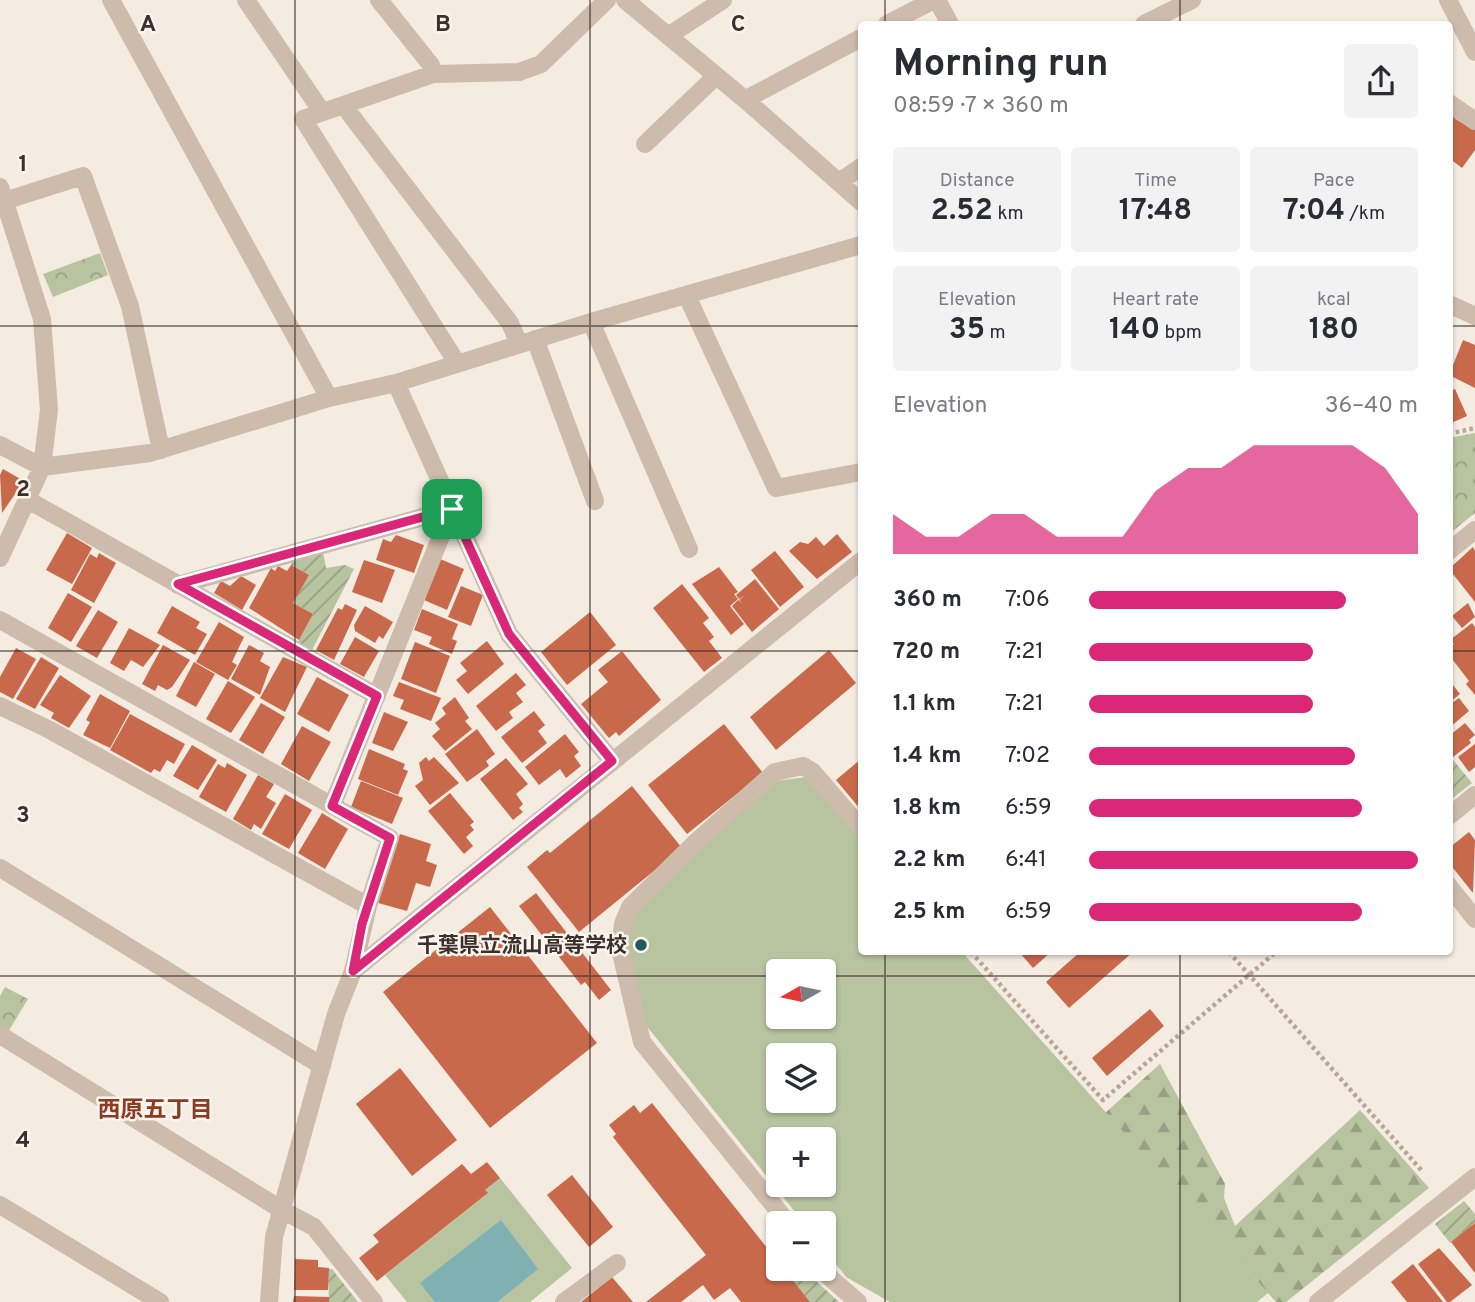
<!DOCTYPE html>
<meta charset="utf-8">
<style>
body{margin:0;font-family:Overpass,"Noto Sans JP",sans-serif;background:#f2f2f3;color:#2b2b33;height:100vh;display:flex;flex-direction:column;font-size:26px;white-space:nowrap}
*{box-sizing:border-box;margin:0}
p{font-size:23px;color:#7c7c81}
.icon{flex:none;width:38px;height:38px;fill:none;stroke:currentColor;stroke-width:2;stroke-linecap:round;stroke-linejoin:round}
.map{position:relative;flex:1;overflow:hidden}
.drawer{position:absolute;left:858px;top:21px;width:595px;height:934px;display:flex;flex-direction:column;background:#fff;border-radius:7px;box-shadow:0 2px 5px #0004}
.drawer>*{flex:none}
.needle{width:46px;rotate:261deg}
.fabs{position:absolute;left:766px;top:959px;display:grid;gap:14px}
.fabs a{display:grid;place-items:center;width:70px;height:70px;border-radius:7px;background:#fff;box-shadow:0 2px 5px #0004;font-size:35px}
.pin{position:absolute;display:grid;place-items:center;width:60px;height:60px;color:#fff;margin:-30px;border-radius:14px;box-shadow:0 4px 10px #0006}
.round{display:grid;place-items:center;flex:none;width:74px;height:74px;border-radius:7px;background:#f2f2f3}
.summary{display:flex;align-items:center;justify-content:space-between;height:119px;padding:0 35px}
h1{font-size:38px;font-weight:700;line-height:52px}
.stats{display:grid;grid-template-columns:repeat(3,1fr);gap:10px;height:119px;padding:7px 35px}
.stats div{display:grid;align-content:center;border-radius:7px;background:#f2f2f3;text-align:center}
.stats b{font-size:30px;font-weight:700}
.stats small{font-size:19px;font-weight:400}
.stats p{font-size:19px}
.chart{height:196px;padding:14px 35px}
.chart p{display:flex;justify-content:space-between}
.chart svg{width:100%;height:126px;margin-top:7px;fill:#db2777;opacity:.7}
ul{padding:0 35px;list-style:none;font-size:23px}
li{display:grid;grid-template-columns:112px 84px 1fr;align-items:center;height:52px}
li i{height:18px;border-radius:9px;background:#db2777}
.map>svg:first-child{display:block}
.forest{fill:url(#forest-firs)}
.park{fill:url(#park-crowns)}
.garden{fill:url(#garden-furrows)}
.pitch{fill:#b8c4a0;fill-rule:evenodd}
.water{fill:#7fb0b2}
.building{fill:#c8694b}
.lines{fill:none;stroke-linecap:round;stroke-linejoin:round}
.path{stroke:#b9a596;stroke-width:4.5;stroke-dasharray:3.5 3.5;stroke-linecap:butt}
.minor{stroke:#cdbbac;stroke-width:18}
.route-casing{stroke:#fff;stroke-width:14}
.route{stroke:#db2777;stroke-width:9}
.grid{fill:none;stroke:#3b302b;stroke-width:2;stroke-opacity:0.55}
.poi-dot{fill:#1f5a5e;stroke:#fbf5ee;stroke-width:2.5}
.labels{text-anchor:middle;stroke-width:5;stroke-linejoin:round;paint-order:stroke}
.poi-label{font-size:21px;font-weight:bold;fill:#3b302b;stroke:#fbf5ee;text-anchor:end}
.neighbourhood-label{font-size:23px;font-weight:bold;fill:#8c3b22;stroke:#fbf5ee}
.grid-label{font-size:23px;text-anchor:middle;font-weight:bold;fill:#3b302b;stroke:#fbf5ee;stroke-width:5;stroke-linejoin:round;paint-order:stroke}
</style>
<div class="map">
<svg width="1475" height="1302" viewBox="0 0 1475 1302">
<defs>
<pattern id="forest-firs" width="22" height="20" patternUnits="userSpaceOnUse" patternTransform="scale(1.75)"><rect width="22" height="20" fill="#b8c4a0"/><path d="M5 1l3.5 6h-7zM16 11l3.5 6h-7z" fill="#97a083"/></pattern>
<pattern id="park-crowns" width="20" height="18" patternUnits="userSpaceOnUse" patternTransform="scale(1.75)"><rect width="20" height="18" fill="#b8c4a0"/><path d="M2 6a3 3 0 1 1 6 0M12 15a3 3 0 1 1 6 0" fill="none" stroke="#97a083"/></pattern>
<pattern id="garden-furrows" width="10" height="10" patternUnits="userSpaceOnUse" patternTransform="scale(1.75)"><rect width="10" height="10" fill="#b8c4a0"/><path d="M-1 1l2-2M0 10L10 0M9 11l2-2" fill="none" stroke="#97a083"/></pattern>
</defs>
<rect width="100%" height="100%" fill="#f4ebe1"/>
<path class="forest" d="M1160 1064 1225 1184 1224 1198 1235 1226 1360 1110 1429 1188 1286 1302H1276L1105 1113Z"/>
<path class="park" d="M100 253 108 275 53 297 43 274Z
M1475 433V513L1449 534V438Z
M5 987 28 999 8 1032 0 1026V996Z"/>
<path class="garden" d="M323 552 326 568 345 565 354 569 312 650 298 642 313 614 293 603 308 575 291 565V561Z
M1449 755 1472 783 1449 801Z
M1464 1201 1475 1214V1223L1450 1243 1435 1224Z
M328 1269H332L358 1302H329Z
M784 1269H803L839 1302H810Z"/>
<path class="pitch" d="M806 777 861 838V952H962L1268 1293 1257 1302H890L846 1277 824 1249V1223H804L645 1024 623 942 635 913 696 849 776 781ZM779 971H824V1017H779ZM779 1055H824V1101H779ZM779 1139H824V1185H779Z
M500 1178 572 1268 530 1302H407L385 1275 487 1194 485 1190Z"/>
<path class="water" d="M501 1220 538 1269 497 1302H435L420 1283Z"/>
<path class="building" d="M1449 109 1458 116 1455 119 1475 129V150L1462 168 1449 158Z
M1463 340 1475 345V388L1449 375Z
M1449 385 1452 390 1455 389 1467 416 1449 424Z
M3 469 24 481 2 513 0 475Z
M67 533 92 548 72 584 46 570Z
M837 534 852 552 817 579 789 551 800 542 808 544 816 537 824 546Z
M396 535 424 545 414 573 376 560 383 539 391 542Z
M1473 547 1475 551V602L1449 569Z
M775 551 804 587 780 607 751 570Z
M99 553 116 563 94 603 71 590 90 554 97 558Z
M440 559 464 569 447 610 424 600Z
M364 560 395 570 382 603 352 592Z
M291 565 309 575 293 603 313 614 299 640 249 608 271 568 275 571 278 566 287 571Z
M719 567 738 592 734 594 738 599 730 606 744 624 731 635 692 584Z
M241 576 256 585 242 610 214 593 221 581 230 586Z
M755 579 779 609 752 632 732 606 738 600 743 604 739 600 744 596 739 599 736 595Z
M682 584 709 618 703 623 714 637 709 641 722 658 704 672 653 608Z
M461 586 483 595 471 626 448 617Z
M68 593 92 607 71 642 48 628Z
M1468 603 1475 617 1462 628 1452 616Z
M345 604 357 610 334 660 316 650 338 608 342 610Z
M172 606 200 622 196 628 207 634 195 655 157 633Z
M365 606 393 622 383 639 379 636 375 643 355 631 354 625Z
M422 609 458 624 452 639 457 641 452 654 429 644 432 637 414 630Z
M98 610 118 622 97 658 76 646Z
M590 612 616 645 567 685 541 652Z
M219 622 244 637 232 662 237 665 228 680 196 662Z
M1472 623 1475 627V695L1466 684 1469 681 1449 655V648L1454 644 1450 640Z
M129 628 160 645 143 667 131 660 124 671 110 663Z
M355 637 379 651 364 677 340 664Z
M487 641 504 664 468 694 456 680 467 671 460 663Z
M415 642 450 656 436 693 401 679Z
M163 645 190 660 172 687 167 690 158 685 155 691 142 684Z
M249 645 264 653 260 661 270 667 260 695 231 679Z
M16 648 36 659 13 699 0 692V677Z
M829 650 856 683 776 750 750 717Z
M622 651 661 700 619 736 616 732 609 738 581 704 608 682 598 670Z
M41 657 59 668 35 709 16 699Z
M283 657 307 667 285 712 260 698Z
M194 662 215 674 196 707 176 696Z
M516 673 526 685 516 693 523 702 509 712 513 718 496 731 476 706Z
M60 675 91 696 69 728 51 718 54 713 40 705Z
M317 677 349 695 329 732 297 714Z
M1449 680 1460 694 1449 703Z
M228 681 255 697 231 733 206 719Z
M399 682 441 698 431 721 400 709 404 700 393 696Z
M100 694 130 711 110 748 83 735 90 722 86 720Z
M455 697 469 718 465 721 472 729 445 751 432 736 440 729 435 723 446 714 442 708Z
M1459 698 1469 711 1449 728V705Z
M261 703 285 717 263 754 239 740Z
M534 711 545 725 538 731 547 743 522 763 501 737Z
M384 712 408 722 393 751 372 743Z
M130 714 185 744 174 764 167 760 160 772 154 769 151 773 110 750Z
M1465 723 1475 735 1469 740 1471 743 1453 757 1449 751V736Z
M724 724 763 773 687 834 648 785Z
M302 726 331 742 309 781 281 764Z
M477 729 495 754 486 761 489 766 467 782 445 754Z
M565 734 579 752 574 756 581 766 566 778 560 769 539 785 525 767Z
M1475 744V767L1469 772 1458 757Z
M192 745 217 760 198 790 173 776Z
M369 749 405 764 403 769 408 771 398 795 358 779Z
M426 757 429 761 434 757 459 783 430 805 415 786 423 780 419 763Z
M506 758 528 784 516 794 523 804 519 808 523 812 513 820 480 779Z
M861 759V810L836 780Z
M227 763 247 775 226 812 199 797 218 764 225 768Z
M258 775 274 784 266 797 276 803 261 829 254 824 251 830 233 819Z
M361 781 403 798 392 824 351 807Z
M632 786 682 848 579 932 527 867 547 850 550 853Z
M450 793 474 822 470 825 474 830 466 837 473 846 464 854 428 811Z
M285 794 312 810 289 849 262 834Z
M322 813 348 829 325 869 298 853Z
M1469 832 1475 840 1473 893 1449 863V848Z
M400 834 431 844 426 861 437 865 430 887 416 883 407 911 378 903Z
M536 893 611 990 599 1000 585 982 581 985 519 906Z
M490 907 597 1043 490 1128 383 992Z
M1019 952H1051L1033 968Z
M1080 952H1133L1069 1008 1046 982Z
M1150 1009 1164 1026 1107 1076 1092 1058Z
M400 1068 457 1140 412 1176 356 1104Z
M652 1103 779 1263V1269H784L810 1302H741L730 1288 714 1300 703 1285 681 1302H646L706 1255 613 1137 616 1134 609 1125 634 1105 640 1113Z
M487 1162 500 1178 485 1190 488 1193 377 1281 359 1258 379 1242 373 1235 462 1164 471 1174Z
M572 1175 613 1227 589 1247 547 1195Z
M1475 1223V1273L1451 1242Z
M1439 1248 1472 1285 1450 1302H1447L1418 1264Z
M295 1259 318 1260V1267L329 1268 328 1290H294Z
M1413 1264 1443 1302H1407L1391 1282Z
M612 1277 633 1302H581Z
M294 1296 329 1297V1302H293Z"/>
<g class="lines">
<path class="path" d="M1449 434 1475 428
M971 952 1103 1100 1276 952
M1229 952 1422 1171"/>
<path class="minor" d="M111 0 329 398
M246 0 322 112
M379 0 431 65 433 74
M625 0 748 102 861 202
M937 0 950 24
M1448 0 1475 52
M887 24 934 0
M1144 24 1192 0
M668 36 723 0
M748 102 752 96 861 38
M1449 103 1475 121
M347 104 350 114 510 323 519 344
M645 144 716 76
M839 182 861 167
M0 187 42 319 49 410 42 467 0 558
M4 201 83 176 130 306 161 450
M687 296 776 488 861 472
M1449 304 1475 316
M591 322 689 549
M535 339 595 501
M457 363 303 119 433 74 519 72 541 64 607 0
M396 383 509 634 612 761
M0 445 42 467 150 453 329 398 396 383 591 322 861 245
M28 500 377 696
M1449 551 1475 530
M178 585 452 509
M0 620 390 838 368 906
M0 706 48 729 368 906 353 971
M332 806 452 509
M1449 816 1475 795
M0 868 322 1066
M1449 886 1475 919
M0 1035 282 1210 314 1227 374 1302
M0 1205 160 1302
M788 1223 642 1042 620 949 623 924 630 907 696 842 775 772 803 766 813 772 861 828
M820 1269 858 1302
M269 1302 274 1237 336 1014 353 971 861 561
M564 1302 617 1263
M1318 1302 1475 1177"/>
</g>
<g class="lines">
<defs>
<path id="route" d="M452 509 509 634 612 761 353 971 362 924 390 838 332 806 377 696 178 584Z"/>
</defs>
<use href="#route" class="route-casing"/>
<use href="#route" class="route"/>
</g>
<path class="grid" d="M295 0V1302M590 0V1302M885 0V24M1180 0V24M0 326H861M1449 326H1475M0 651H861M1449 651H1475M885 952V1302M1180 952V1302M0 976H779M824 976H1475"/>
<circle class="poi-dot" cx="641" cy="945" r="7"/>
<g class="labels">
<g class="poi-label">
<text x="627" y="952">千葉県立流山高等学校</text>
</g>
<g class="neighbourhood-label">
<text x="155" y="1117">西原五丁目</text>
</g>
</g>
<g class="grid-label">
<text x="148" y="31">A</text>
<text x="443" y="31">B</text>
<text x="738" y="31">C</text>
<text x="23" y="171">1</text>
<text x="23" y="496">2</text>
<text x="23" y="822">3</text>
<text x="23" y="1147">4</text>
</g>
</svg>
<div class="fabs">
<a><svg class="needle" viewBox="-14 -14 28 28"><path d="M0-13l5 13h-10z" fill="#e53935"/><path d="M0 13l5-13h-10z" fill="#7c7c81"/></svg></a>
<a><svg class="icon" aria-label="layers" viewBox="0 0 24 24"><path d="M12 4l9 5-9 5-9-5zM3 14l9 5 9-5"/></svg></a>
<a>+</a>
<a>−</a>
</div>
<div class="pin" style="left:452px;top:509px;background:#1e9e55"><svg class="icon" aria-label="arrive" viewBox="0 0 24 24"><path d="M6 21V4h12l-3 4 3 4H6"/></svg></div>
<section class="drawer">
<div class="summary"><div><h1>Morning run</h1><p>08:59 · 7 × 360 m</p></div><a class="round"><svg class="icon" aria-label="share" viewBox="0 0 24 24"><path d="M12 15V3M7 8l5-5 5 5M5 13v7h14v-7"/></svg></a></div>
<div class="stats">
<div><p>Distance</p><b>2.52<small> km</small></b></div>
<div><p>Time</p><b>17:48</b></div>
<div><p>Pace</p><b>7:04<small> /km</small></b></div>
</div>
<div class="stats">
<div><p>Elevation</p><b>35<small> m</small></b></div>
<div><p>Heart rate</p><b>140<small> bpm</small></b></div>
<div><p>kcal</p><b>180</b></div>
</div>
<div class="chart"><p><span>Elevation</span>36–40 m</p>
<svg viewBox="0 0 160 44" preserveAspectRatio="none"><path d="M0 44V30L10 38L20 38L30 30L40 30L50 38L60 38L70 38L80 22L90 14L100 14L110 6L120 6L130 6L140 6L150 14L160 30V44z"/></svg>
</div>
<ul>
<li><b>360 m</b>7:06<i style="width:78%"></i></li>
<li><b>720 m</b>7:21<i style="width:68%"></i></li>
<li><b>1.1 km</b>7:21<i style="width:68%"></i></li>
<li><b>1.4 km</b>7:02<i style="width:81%"></i></li>
<li><b>1.8 km</b>6:59<i style="width:83%"></i></li>
<li><b>2.2 km</b>6:41<i style="width:100%"></i></li>
<li><b>2.5 km</b>6:59<i style="width:83%"></i></li>
</ul>
</section>
</div>
